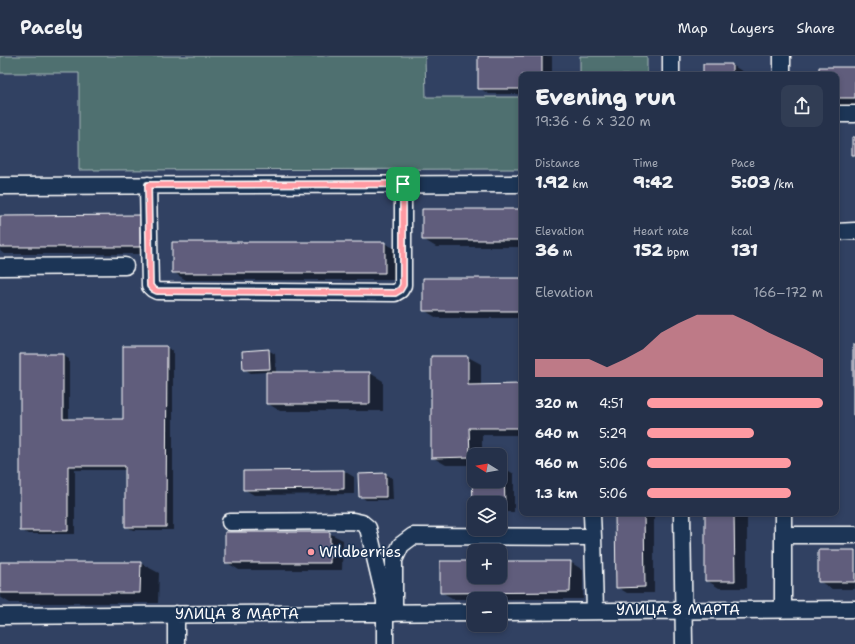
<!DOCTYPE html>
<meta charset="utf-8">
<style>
body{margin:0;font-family:"Shantell Sans",sans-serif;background:#313d54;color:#f1f3f6;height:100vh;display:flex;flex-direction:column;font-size:15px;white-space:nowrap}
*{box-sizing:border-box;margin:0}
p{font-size:13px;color:#a3a9b5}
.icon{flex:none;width:22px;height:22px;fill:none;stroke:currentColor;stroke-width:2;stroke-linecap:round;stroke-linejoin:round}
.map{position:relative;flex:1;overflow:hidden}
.drawer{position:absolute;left:519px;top:16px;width:320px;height:444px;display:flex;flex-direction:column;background:#25314a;border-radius:8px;box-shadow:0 2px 6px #0003,0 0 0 1px #424c62}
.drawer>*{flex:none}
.needle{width:26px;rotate:281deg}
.buttons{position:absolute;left:467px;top:392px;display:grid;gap:8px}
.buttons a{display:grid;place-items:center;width:40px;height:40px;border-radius:8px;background:#25314a;box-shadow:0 2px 6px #0003,0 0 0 1px #424c62;font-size:20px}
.pin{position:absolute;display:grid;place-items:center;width:34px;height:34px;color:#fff;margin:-17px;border-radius:8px;box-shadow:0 2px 6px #0006}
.round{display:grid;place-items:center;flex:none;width:42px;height:42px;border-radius:8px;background:#313d54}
.overview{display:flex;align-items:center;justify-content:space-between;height:68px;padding:0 16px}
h1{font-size:22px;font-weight:800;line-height:30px}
.stats{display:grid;grid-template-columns:repeat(3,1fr);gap:6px;height:68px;padding:4px 16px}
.stats div{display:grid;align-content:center}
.stats b{font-size:17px;font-weight:800}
.stats small{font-size:11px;font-weight:400}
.stats p{font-size:11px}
.chart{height:112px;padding:8px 16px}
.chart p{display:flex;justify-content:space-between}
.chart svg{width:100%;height:72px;margin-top:4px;fill:#ff9aa2;opacity:.7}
ul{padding:0 16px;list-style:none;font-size:13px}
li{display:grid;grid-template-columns:64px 48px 1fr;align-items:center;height:30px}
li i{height:10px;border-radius:5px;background:#ff9aa2}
header{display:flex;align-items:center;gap:24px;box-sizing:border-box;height:56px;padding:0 20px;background:#25314a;border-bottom:1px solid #424c62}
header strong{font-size:19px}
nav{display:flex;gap:22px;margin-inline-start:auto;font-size:14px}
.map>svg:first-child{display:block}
.green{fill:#4f7070;stroke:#a7b8b8}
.shadow{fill:#0007}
.building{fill:#615d7b;stroke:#fff}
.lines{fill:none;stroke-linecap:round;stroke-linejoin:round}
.minor-casing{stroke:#fff;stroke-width:19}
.minor{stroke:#1d3557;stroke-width:16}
.route-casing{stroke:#fff;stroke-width:8}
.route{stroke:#ff9aa2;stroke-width:5}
.poi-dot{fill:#ff9aa2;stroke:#1d3557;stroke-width:1.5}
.labels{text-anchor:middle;stroke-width:3;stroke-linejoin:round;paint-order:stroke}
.poi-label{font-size:15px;fill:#fff;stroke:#1d3557;text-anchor:start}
.street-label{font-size:15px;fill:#fff;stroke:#1d3557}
</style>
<header>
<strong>Pacely</strong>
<nav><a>Map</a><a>Layers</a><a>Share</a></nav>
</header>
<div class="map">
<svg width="855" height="588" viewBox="0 0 855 588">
<rect width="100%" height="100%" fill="#314162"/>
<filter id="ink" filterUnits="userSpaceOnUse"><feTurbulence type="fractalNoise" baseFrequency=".025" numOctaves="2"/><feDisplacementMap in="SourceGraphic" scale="8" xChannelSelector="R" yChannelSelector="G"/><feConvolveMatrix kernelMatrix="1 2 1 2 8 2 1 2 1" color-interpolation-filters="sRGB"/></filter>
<g filter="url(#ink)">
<path class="green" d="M0 0H425L426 41H522V113L79 114V17H0Z
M580 0H647V19H580Z"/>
<path class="shadow" d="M479 0H552V19H522V38H489L479 32Z
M732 9 745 17V19H704Z
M855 12V49H836V19H820Z
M522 154V191H436L423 183Z
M140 160 153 168V198H4L0 195V161Z
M384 187 398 194 397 224H186L173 216Z
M522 223V262H437L424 254Z
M166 291 173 295V474H133L126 470V414H75V478H28L21 474 62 299 69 303V364H124Z
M268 294 275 298 276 317H370L383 325V355H280L267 347V316L251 317 244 313Z
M432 301H468L481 308V330L522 329V379H482V399H474V409H446L432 401Z
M500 412H504L514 418V456H500V447H474V451V413V425H500Z
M344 415 354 421V438L254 439 244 433Z
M386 418 392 422 393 444H366L360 440Z
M616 457H654V537H627L617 531Z
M706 457H747V532H719L706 524Z
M329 477 343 484 342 514H239L226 506Z
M855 495V533H832L819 525Z
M474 506V521H500V506H570L583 514V543H454L441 536Z
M0 507H140L159 517 158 547H10L0 541Z"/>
<path class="building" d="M478 0H542V19H522V33H478Z
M703 8H732V19H703Z
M819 11H855V42H836V19H819Z
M852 81H855V99H852Z
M422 153H522V184H422Z
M140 159V191H0V160Z
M172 186H385V217H172Z
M423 222H522V255H423Z
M853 289H855V359H853Z
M123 290H167L166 471H125V410H68V475H20V298H63V363H123Z
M269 293 270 313 243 314 242 295Z
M431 300H468V329L522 328V372H469L470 401 431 402Z
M266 316H370V348H266Z
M500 411H504L505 451H500V447H474V451L473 452 472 412H474V425H500Z
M344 414V433L243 434V415Z
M386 417V441H359L358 418Z
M615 457H644L645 531 616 532Z
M705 457H734L735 525H705Z
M225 476H330V507H225Z
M818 494H855V526H818Z
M440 505H474V521H500V505H571L570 536 440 537Z
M0 506H141L140 537H0Z"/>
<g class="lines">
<defs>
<path id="minor" d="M671 0V19
M782 19V0
M836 58H855
M148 129 150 230 153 233 157 235 395 237 400 234 403 229V128
M0 130 522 128
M836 176 855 175
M0 211 125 210
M682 457 684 588
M783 457V553
M592 459 593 481
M230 466 353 465 362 467 368 472 385 544V588
M783 479H855
M500 556 855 553
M394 557V504L401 489 413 480 593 481 595 555
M176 558V588
M0 560 474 556"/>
</defs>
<use href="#minor" class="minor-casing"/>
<use href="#minor" class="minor"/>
</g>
</g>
<g class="lines" filter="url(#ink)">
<defs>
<path id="route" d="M403 128V229L400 234 395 237 157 235 153 233 150 230 148 129Z"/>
</defs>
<use href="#route" class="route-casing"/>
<use href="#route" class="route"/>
</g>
<circle class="poi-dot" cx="311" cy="496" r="4"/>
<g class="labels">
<g class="poi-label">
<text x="319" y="501">Wildberries</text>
</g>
<g class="street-label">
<text x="678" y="559">УЛИЦА 8 МАРТА</text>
<text x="237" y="563">УЛИЦА 8 МАРТА</text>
</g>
</g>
</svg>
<div class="buttons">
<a><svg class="needle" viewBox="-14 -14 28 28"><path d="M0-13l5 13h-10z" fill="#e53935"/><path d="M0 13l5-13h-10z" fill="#a3a9b5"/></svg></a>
<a><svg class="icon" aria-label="layers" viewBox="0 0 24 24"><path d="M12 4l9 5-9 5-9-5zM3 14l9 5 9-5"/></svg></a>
<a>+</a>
<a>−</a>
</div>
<div class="pin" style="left:403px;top:128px;background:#1e9e55"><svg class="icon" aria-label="arrive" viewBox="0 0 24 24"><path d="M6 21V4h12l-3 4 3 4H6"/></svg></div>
<section class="drawer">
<div class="overview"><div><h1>Evening run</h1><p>19:36 · 6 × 320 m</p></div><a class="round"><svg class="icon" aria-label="share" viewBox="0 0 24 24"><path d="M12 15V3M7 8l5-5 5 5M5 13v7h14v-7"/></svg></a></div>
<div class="stats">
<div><p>Distance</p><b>1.92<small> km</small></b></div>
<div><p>Time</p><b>9:42</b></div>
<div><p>Pace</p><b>5:03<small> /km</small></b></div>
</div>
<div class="stats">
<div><p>Elevation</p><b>36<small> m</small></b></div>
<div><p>Heart rate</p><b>152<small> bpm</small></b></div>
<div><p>kcal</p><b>131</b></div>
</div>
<div class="chart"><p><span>Elevation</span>166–172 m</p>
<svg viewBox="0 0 160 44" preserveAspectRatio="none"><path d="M0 44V33L10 33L20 33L30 33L40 38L50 33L60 27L70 17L80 11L90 6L100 6L110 6L120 11L130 17L140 22L150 27L160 33V44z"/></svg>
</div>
<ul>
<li><b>320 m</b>4:51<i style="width:100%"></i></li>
<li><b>640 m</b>5:29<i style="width:61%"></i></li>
<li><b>960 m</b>5:06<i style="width:82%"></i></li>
<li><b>1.3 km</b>5:06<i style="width:82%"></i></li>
</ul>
</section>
</div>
